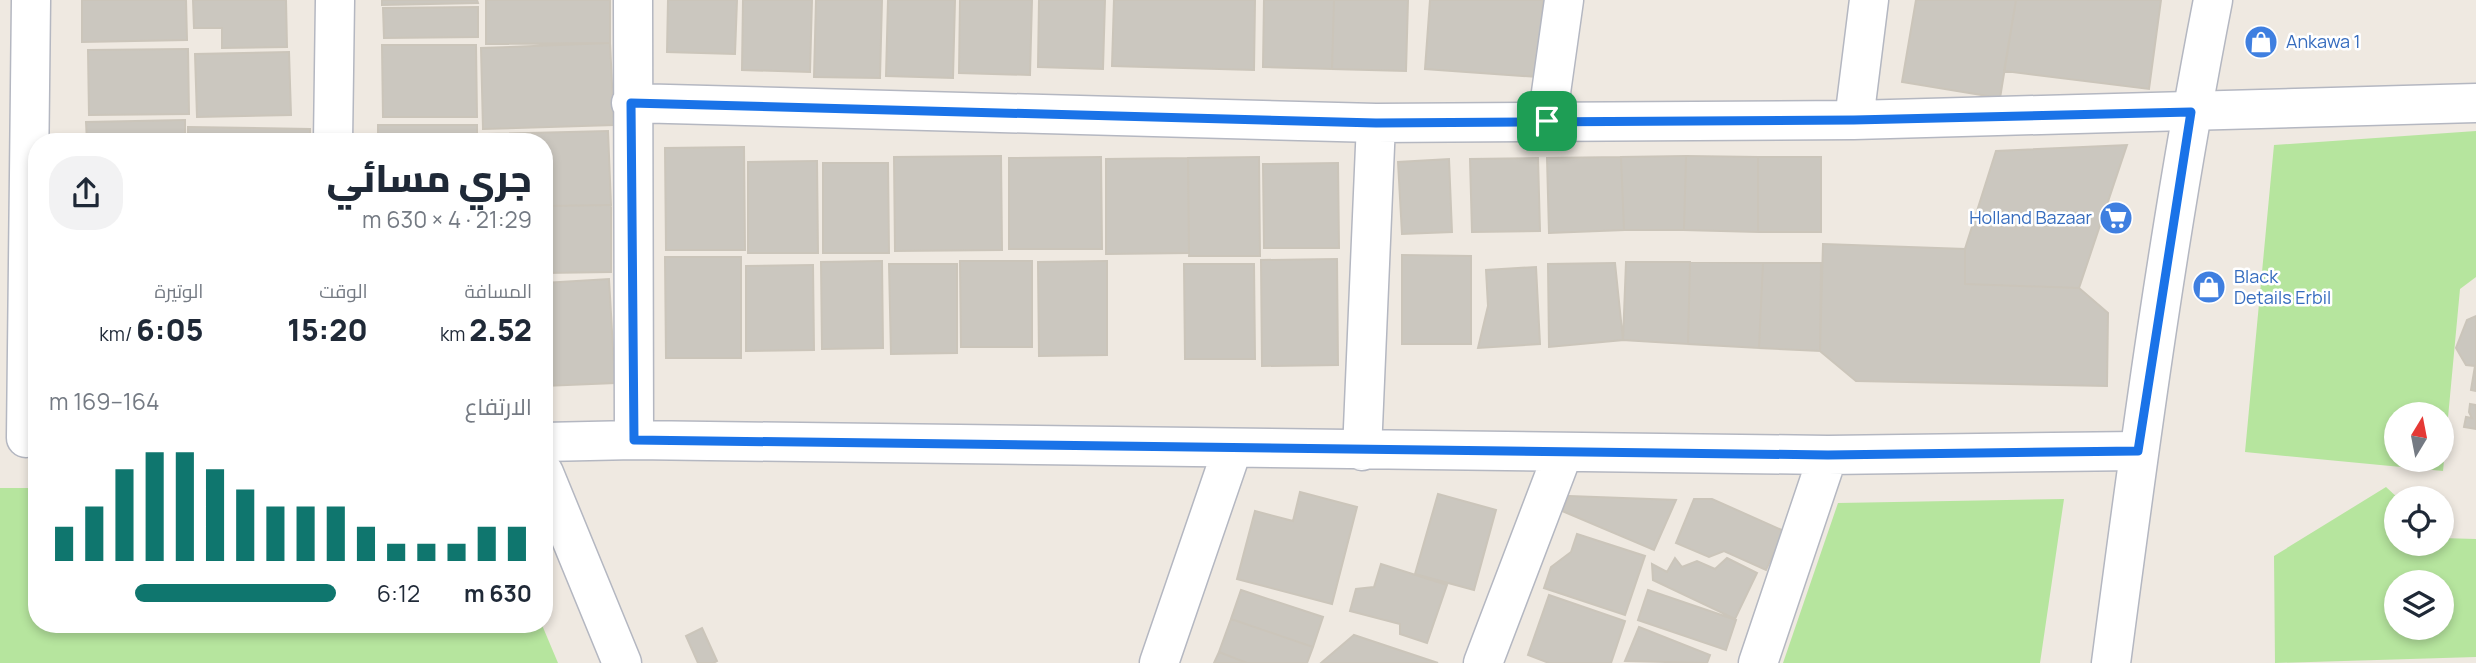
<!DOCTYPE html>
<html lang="ar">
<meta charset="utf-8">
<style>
body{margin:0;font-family:Manrope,Cairo,sans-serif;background:#f2f2f3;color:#1f2937;direction:rtl;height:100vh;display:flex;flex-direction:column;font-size:26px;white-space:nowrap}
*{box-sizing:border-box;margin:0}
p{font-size:23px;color:#747a83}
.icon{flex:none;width:38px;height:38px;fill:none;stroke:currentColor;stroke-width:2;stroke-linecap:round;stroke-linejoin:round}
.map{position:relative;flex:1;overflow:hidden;direction:ltr}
.sheet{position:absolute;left:28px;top:133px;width:525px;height:500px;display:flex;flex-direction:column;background:#fff;border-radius:28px;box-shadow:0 4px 10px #0003;direction:rtl}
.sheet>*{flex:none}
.needle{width:46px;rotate:10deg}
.tools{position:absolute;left:2384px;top:402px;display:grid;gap:14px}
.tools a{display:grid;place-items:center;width:70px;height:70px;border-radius:50%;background:#fff;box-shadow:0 4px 10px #0003;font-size:35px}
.pin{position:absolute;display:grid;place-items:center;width:60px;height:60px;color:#fff;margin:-30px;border-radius:14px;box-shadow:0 4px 10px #0006}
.round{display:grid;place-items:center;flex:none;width:74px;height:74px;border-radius:28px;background:#f2f2f3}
.overview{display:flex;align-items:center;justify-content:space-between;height:119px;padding:0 21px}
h1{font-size:38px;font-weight:800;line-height:52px}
.metrics{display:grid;grid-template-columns:repeat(3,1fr);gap:10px;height:119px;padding:7px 21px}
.metrics div{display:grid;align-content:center}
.metrics b{font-size:30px;font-weight:800}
.metrics small{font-size:19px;font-weight:400}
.metrics p{font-size:19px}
.chart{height:196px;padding:14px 21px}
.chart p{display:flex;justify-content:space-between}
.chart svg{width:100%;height:126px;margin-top:7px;stroke:#0f766e;stroke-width:6}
ul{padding:0 21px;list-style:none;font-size:23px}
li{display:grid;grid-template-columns:112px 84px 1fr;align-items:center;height:52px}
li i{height:18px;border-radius:9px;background:#0f766e}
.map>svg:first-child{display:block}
.green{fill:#b6e59e;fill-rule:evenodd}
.building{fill:#cbc7bf;stroke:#cbc5ba;stroke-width:2}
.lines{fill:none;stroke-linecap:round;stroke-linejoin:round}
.minor-casing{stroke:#b4b7c1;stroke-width:41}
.tertiary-casing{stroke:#b4b7c1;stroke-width:41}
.minor{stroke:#fff;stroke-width:38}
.tertiary{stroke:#fff;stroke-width:38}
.route-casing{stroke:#fff;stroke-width:14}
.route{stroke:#1a73e8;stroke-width:9}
.labels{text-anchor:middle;stroke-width:5;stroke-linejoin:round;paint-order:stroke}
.shop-label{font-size:18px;fill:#366cbe;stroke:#fff;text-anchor:start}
</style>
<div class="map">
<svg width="2476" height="663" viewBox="0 0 2476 663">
<rect width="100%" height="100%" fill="#efe9e1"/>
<path class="green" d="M2476 131V277L2460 289 2443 471 2245 452 2274 145ZM2396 415H2441V460H2396Z
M2386 487 2399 499H2396V544H2441V538L2476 539V657L2275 663 2274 556ZM2396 583H2441V628H2396Z
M0 488H37V625H542L558 663H0Z
M2064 499 2040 663H1783L1838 503Z"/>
<path class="building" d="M82 0H186L187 40 82 42Z
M193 0H286L287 47 222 48V28H194Z
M382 0H477L478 3 382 5Z
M486 0H610V43L486 44Z
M668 0H737L735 54 667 52Z
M743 0H812L810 72 742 70Z
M816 0H882L880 78 814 77Z
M888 0H955L953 78 886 76Z
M960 0H1032L1030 75 959 73Z
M1039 0H1105L1103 69 1038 67Z
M1114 0H1255L1254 70 1112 66Z
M1264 0H1334L1332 69 1263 67Z
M1334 0H1408L1406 71 1332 69Z
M1430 0H1543L1538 77 1425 69Z
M1916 0H2016L2000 98 1902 82Z
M2016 0H2161L2149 89 2004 71Z
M478 7V37L384 38 383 8Z
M610 43 614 125 483 129 481 48Z
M382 45H476L477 117H383Z
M188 49 189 114 89 115 88 50Z
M289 52 291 115 197 117 195 54Z
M185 120V142H87L86 122Z
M378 125H477V142H378Z
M188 127 310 129V142H188Z
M608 131 611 205 544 206V142H488V134Z
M2127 145 2079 288 1965 284V249L1996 151Z
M744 147 745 250H666L665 148Z
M1001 156 1002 250 895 251 894 157Z
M1686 156 1684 230H1624L1621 157Z
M1686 156 1758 157V232L1684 230Z
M1101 157 1102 249H1009V158Z
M1259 157 1260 256H1189L1188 158Z
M1621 157 1624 230 1549 233 1547 158Z
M1758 157H1821V232H1758Z
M1188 158 1189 253 1106 254V159Z
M1538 158 1540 231 1472 232 1470 159Z
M1449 159 1452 232 1402 234 1398 162Z
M817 161 818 253H748V162Z
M823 163H888L889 253H823Z
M1338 163 1339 248H1264L1263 164Z
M611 205V272L544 273V206Z
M1823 244 1965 249V284L2079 288 2108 313 2107 386 1856 381 1820 351Z
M1402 255 1471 256V344H1402Z
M665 257H741V358H666Z
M1337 259 1338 365 1262 366 1261 260Z
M882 261 883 348 822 349 821 262Z
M960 261H1032V347H961Z
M1107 261V355L1039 356 1038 262Z
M1626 262H1690L1688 344 1623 340Z
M1690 262 1763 263 1759 348 1688 344Z
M1615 263 1623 340 1549 347 1548 264Z
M1763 263H1821L1820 351 1759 348Z
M889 264H957V353L891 354Z
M1184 264H1254L1255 359H1185Z
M813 265 814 350 746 351V266Z
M1536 267 1540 344 1478 348 1488 306 1486 270Z
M609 279 615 383 544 386V283Z
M2476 316V391L2471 390 2475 366 2466 365 2456 348 2467 320Z
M2470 404 2476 405V429L2464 427 2466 417 2472 418 2469 412Z
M1300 492 1357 507 1332 604 1237 579 1255 511 1293 521Z
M1438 494 1496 510 1474 590 1415 574Z
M1569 496 1676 500 1654 550 1562 511Z
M1694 499H1712L1784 531 1766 570 1724 551 1709 557 1676 543Z
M1577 534 1645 556 1625 615 1544 588 1551 567 1571 552Z
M1675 558 1682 567 1697 561 1715 569 1727 558 1757 573 1735 619 1653 580 1652 564 1667 572Z
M1381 564 1447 585 1427 643 1400 634V624L1350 611 1356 589 1374 587Z
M1241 590 1323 617 1313 647 1231 619Z
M1648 590 1736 620 1726 650 1638 620Z
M1549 595 1625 621 1611 663H1549L1528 655Z
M1231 619 1313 647 1307 663H1247L1219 652Z
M1639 627 1710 655 1707 663 1625 661Z
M702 628 717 661 713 663H698L686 636Z
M1354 635 1438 663H1321Z
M1219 652 1247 663H1214Z"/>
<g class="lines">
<defs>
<path id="minor" d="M633 0 634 440
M631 103 1376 123 1854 120 2476 103
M1854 120 1869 0
M1547 121 1564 0
M333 142 335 0
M26 438 31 0
M544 442 634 440 1828 455 2138 451
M1362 451 1376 123
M544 473 622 663
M1159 663 1232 450
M1483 663 1563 453
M1758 663 1828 455"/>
<path id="tertiary" d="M2111 663C2140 441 2170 220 2213 0"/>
</defs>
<use href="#minor" class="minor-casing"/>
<use href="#tertiary" class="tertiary-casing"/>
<use href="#minor" class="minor"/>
<use href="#tertiary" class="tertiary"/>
</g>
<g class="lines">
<defs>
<path id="route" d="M631 103 1376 123 1854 120 2191 112 2138 451 1828 455 634 440Z"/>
</defs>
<use href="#route" class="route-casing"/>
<use href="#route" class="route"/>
</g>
<defs>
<symbol id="shop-disc" viewBox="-11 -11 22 22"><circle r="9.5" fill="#3f7fe0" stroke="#fff"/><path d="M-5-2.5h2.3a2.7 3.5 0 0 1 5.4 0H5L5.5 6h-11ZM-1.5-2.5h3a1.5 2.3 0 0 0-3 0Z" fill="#fff"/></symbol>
<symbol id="supermarket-disc" viewBox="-11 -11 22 22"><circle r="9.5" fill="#3f7fe0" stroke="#fff"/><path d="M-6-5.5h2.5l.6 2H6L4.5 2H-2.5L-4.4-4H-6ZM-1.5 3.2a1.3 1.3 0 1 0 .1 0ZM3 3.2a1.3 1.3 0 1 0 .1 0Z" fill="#fff"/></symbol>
</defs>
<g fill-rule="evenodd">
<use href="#shop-disc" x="2242" y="23" width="38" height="38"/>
<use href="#supermarket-disc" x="2097" y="199" width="38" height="38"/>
<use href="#shop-disc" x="2190" y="268" width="38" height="38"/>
</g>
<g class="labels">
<g class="shop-label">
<text x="2286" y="48">Ankawa 1</text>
<text x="2092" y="224" text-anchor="end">Holland Bazaar</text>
<text x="2234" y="283">Black<tspan x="2234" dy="21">Details Erbil</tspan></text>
</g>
</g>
</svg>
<div class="tools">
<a><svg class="needle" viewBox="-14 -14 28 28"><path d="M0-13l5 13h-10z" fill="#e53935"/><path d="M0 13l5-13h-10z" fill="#747a83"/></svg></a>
<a><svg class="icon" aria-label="locate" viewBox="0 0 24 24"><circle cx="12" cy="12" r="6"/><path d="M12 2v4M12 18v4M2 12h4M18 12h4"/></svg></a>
<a><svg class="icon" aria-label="layers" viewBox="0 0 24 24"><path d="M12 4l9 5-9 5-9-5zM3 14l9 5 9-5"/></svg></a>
</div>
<div class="pin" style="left:1547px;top:121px;background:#1e9e55"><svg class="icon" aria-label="arrive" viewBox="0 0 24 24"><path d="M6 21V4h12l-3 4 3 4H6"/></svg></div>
<section class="sheet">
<div class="overview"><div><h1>جري مسائي</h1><p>21:29 · 4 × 630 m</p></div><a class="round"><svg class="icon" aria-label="share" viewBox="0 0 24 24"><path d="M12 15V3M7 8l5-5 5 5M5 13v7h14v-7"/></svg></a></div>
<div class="metrics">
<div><p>المسافة</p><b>2.52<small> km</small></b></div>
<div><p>الوقت</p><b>15:20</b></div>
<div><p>الوتيرة</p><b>6:05<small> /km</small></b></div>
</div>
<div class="chart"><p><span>الارتفاع</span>164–169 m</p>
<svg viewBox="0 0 160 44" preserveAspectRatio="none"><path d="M5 44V32M15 44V25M25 44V12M35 44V6M45 44V6M55 44V12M65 44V19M75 44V25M85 44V25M95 44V25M105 44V32M115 44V38M125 44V38M135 44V38M145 44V32M155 44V32"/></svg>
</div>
<ul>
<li><b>630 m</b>6:12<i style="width:70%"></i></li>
</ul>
</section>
</div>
